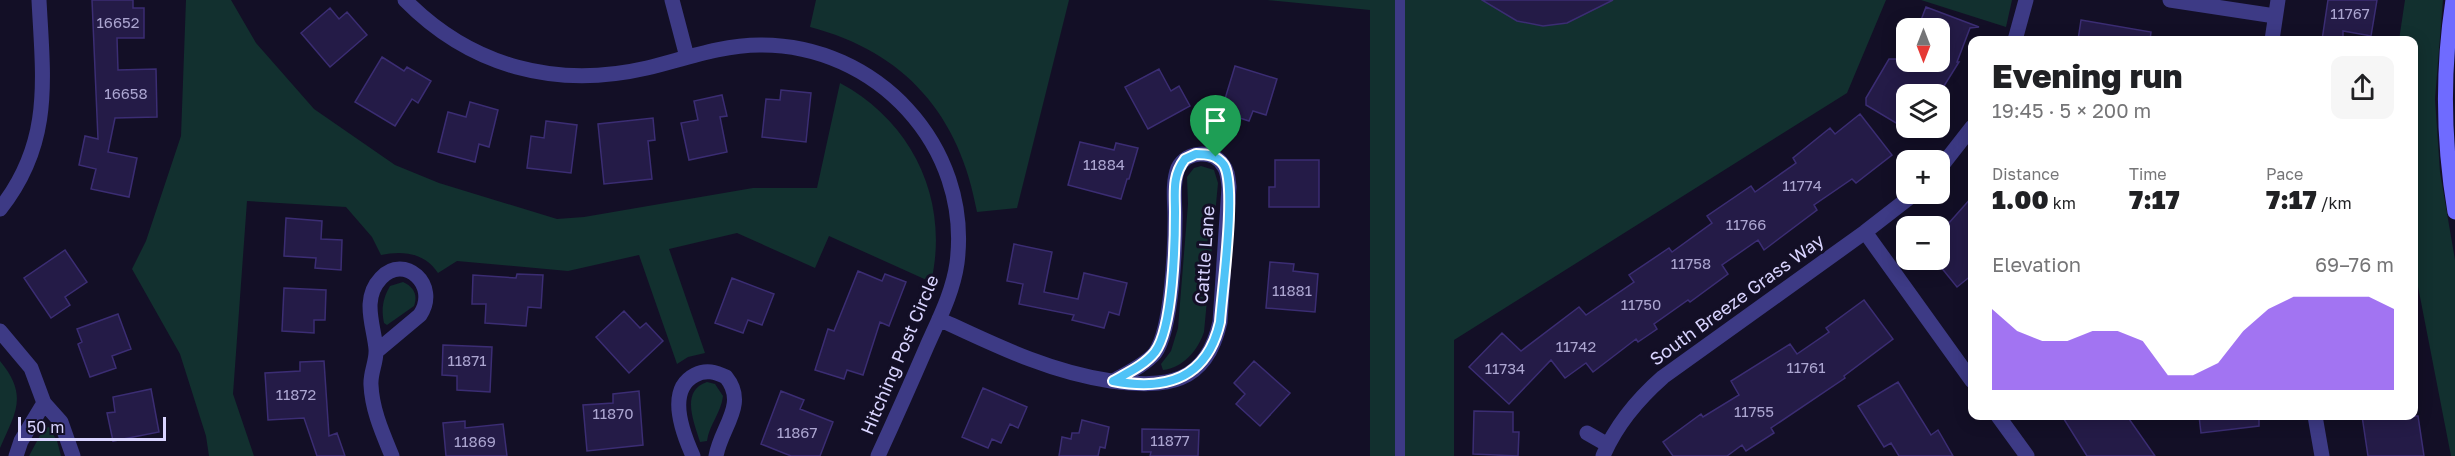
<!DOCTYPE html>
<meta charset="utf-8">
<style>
body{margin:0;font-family:"Golos Text",sans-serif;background:#f6f6f6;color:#202124;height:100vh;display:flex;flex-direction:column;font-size:22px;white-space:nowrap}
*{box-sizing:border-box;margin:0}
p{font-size:20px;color:#757577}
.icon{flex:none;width:33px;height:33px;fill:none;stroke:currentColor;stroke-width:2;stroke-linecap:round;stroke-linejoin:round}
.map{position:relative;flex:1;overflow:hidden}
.side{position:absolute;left:1968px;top:36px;width:450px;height:384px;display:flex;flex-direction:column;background:#fff;border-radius:12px;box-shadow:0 3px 15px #0003}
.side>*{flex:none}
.needle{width:39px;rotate:180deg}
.fabs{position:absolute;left:1896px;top:18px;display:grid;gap:12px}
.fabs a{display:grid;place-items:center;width:54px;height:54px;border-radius:12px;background:#fff;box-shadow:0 3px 15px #0003;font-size:30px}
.scale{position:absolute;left:18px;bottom:15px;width:148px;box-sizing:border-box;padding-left:6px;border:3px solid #d9d4ff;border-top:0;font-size:16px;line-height:21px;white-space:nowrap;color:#d9d4ff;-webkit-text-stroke:4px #130f26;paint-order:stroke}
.pin{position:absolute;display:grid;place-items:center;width:51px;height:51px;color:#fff;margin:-62px -26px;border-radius:50% 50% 50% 0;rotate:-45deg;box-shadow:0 0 6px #0007}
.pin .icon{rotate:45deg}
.round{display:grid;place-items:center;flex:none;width:63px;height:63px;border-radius:12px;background:#f6f6f6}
.summary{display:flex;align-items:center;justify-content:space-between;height:102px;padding:0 24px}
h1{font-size:33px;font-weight:800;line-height:45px}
.figures{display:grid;grid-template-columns:repeat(3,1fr);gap:9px;height:102px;padding:6px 24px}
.figures div{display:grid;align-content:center}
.figures b{font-size:26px;font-weight:800}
.figures small{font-size:16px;font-weight:400}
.figures p{font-size:16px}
.chart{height:168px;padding:12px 24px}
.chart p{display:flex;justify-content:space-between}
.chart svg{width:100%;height:108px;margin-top:6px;fill:#7c3aed;opacity:.7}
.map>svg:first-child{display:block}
.green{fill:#12302f}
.building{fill:#241b47;stroke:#3b2d73;stroke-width:1.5}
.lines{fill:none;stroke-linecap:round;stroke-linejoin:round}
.lane{stroke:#3d3a85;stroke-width:10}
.street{stroke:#3d3a85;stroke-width:15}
.secondary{stroke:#6f6bff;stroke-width:15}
.route-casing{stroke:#fff;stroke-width:12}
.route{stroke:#4fc3f7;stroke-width:8}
.labels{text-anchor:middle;stroke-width:6;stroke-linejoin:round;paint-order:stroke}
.number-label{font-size:15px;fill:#aca6d1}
.street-label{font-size:18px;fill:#d9d4ff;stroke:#130f26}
</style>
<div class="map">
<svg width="2455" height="456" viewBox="0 0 2455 456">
<rect width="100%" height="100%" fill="#130f26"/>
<path class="green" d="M186 0H231L256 43 314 109 395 165 439 183 557 219 584 217 753 188H817L840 83C913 122 950 201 931 282L829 236 815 268 737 233 669 249 705 353 688 357 677 364 639 255 568 271 457 261 438 273C425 253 403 250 381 255L372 237 346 207 247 201 233 394 254 456H209L206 436 180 354 132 269 146 241 181 136Z
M816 0H1069L1017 208 977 212C960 116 906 52 810 27Z
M1267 0H1886L1847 93 1454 340V456H1370V10Z
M1921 0H2012L2006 27Z
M2405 0H2443L2435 99 2440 172 2455 260V456H2451L2414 266V40H2399Z
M1201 166 1214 170 1218 183 1204 332C1198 350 1183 368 1163 370L1161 364 1171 351 1178 328 1188 204 1187 177 1194 168Z
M403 282C414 287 418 295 414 306L387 325 384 323C381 309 383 298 390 286Z
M0 361C29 396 15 413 0 448Z
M707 382 715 384 723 396C721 413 709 425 707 441L700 442C694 422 680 391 707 382Z
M49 427 57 441 61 456H29L44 428Z"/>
<path class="building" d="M92 0H133V8H144V38H117L118 70 156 69 157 117 115 118 108 152 137 158 129 197 91 189 96 169 79 165 85 136 98 139Z
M1482 0H1613L1567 23 1543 26 1517 21Z
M2328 0H2377L2371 36 2343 31V40H2322Z
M1926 7 1979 27 1970 28 1957 62H1959L1939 94H1906V129L1866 105V98L1889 59H1896L1905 64 1906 62H1940V28H1918Z
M330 8 339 19 347 12 367 35 330 67 301 33Z
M2081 20 2151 32 2150 40H2078Z
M382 57 404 71 407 67 431 81 418 103 412 99 395 126 355 102Z
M1235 66 1277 79 1266 115 1253 111 1249 121 1221 112Z
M1159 69 1171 91 1179 86 1190 106 1148 129 1125 87Z
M781 90 811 93 806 142 762 137 766 99 780 100Z
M722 95 727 116 720 117 727 152 689 160 681 123 698 120 694 101Z
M470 102 498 110 489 147 479 144 475 162 438 152 448 112 466 117Z
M1860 114 1892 155 1856 183 1852 179 1814 205 1817 210 1764 250 1758 240 1722 265 1728 274 1690 302 1688 300 1654 324 1657 329 1638 342 1636 339 1593 372 1586 363 1565 378 1551 360 1509 404 1469 367 1502 333 1521 351 1579 307 1586 315 1634 282 1629 275 1669 248 1672 252 1712 223 1707 216 1751 186 1755 192 1796 163 1793 158 1830 128 1835 134Z
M653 118 655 140 648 141 652 179 604 184 598 124Z
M546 121 577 125 571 173 527 168 531 136 544 138Z
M1080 142 1114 150 1116 143 1138 148 1129 179H1127L1121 199 1068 185Z
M1275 160H1319V207H1269V187H1275Z
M1972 197V275L1957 287 1940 266V233Z
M286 218 322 221 321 239 342 240 341 270 315 268 316 258 284 256Z
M1014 244 1052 252 1044 292 1078 299 1084 273 1127 283 1119 315 1109 312 1104 328 1072 320 1074 315 1019 304 1023 284 1007 281Z
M65 250 87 282 65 297 70 305 51 318 24 278Z
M1270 262 1294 264 1293 271 1318 274 1315 312 1266 308Z
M858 271 882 281 885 274 906 282 889 326 880 322 863 375 847 370 844 379 815 370 828 329 834 331Z
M517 274 543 275 541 308 528 307 526 326 485 323 486 304H472L473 275 516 278Z
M732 278 774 294 762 325 748 320 743 333 715 323Z
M284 288 326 290 325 320H314V333L282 331Z
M1864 300 1893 339 1844 376 1845 378 1771 428 1774 433 1746 451 1742 445 1727 456H1673L1663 442 1701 414 1703 417 1739 395 1731 381 1790 344 1797 354 1829 332 1826 328Z
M624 311 640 328 646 323 663 341 629 373 596 337Z
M118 314 131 349 112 356 116 368 90 377 78 344 82 342 77 329Z
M443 345 492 347 490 392 457 390V376L442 375Z
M324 361 329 436 337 433 345 456H317L304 418 268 420 265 373 300 371V362Z
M1254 361 1290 393 1260 426 1236 404 1245 394 1234 383Z
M1898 382 1931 435 1938 430 1953 456H1899L1891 443 1884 447 1858 406Z
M983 388 1027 407 1018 428 1010 424 1001 443 992 439 988 448 962 437Z
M151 389 159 432 113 441 107 413 115 412 113 397Z
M639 391 643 445 587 451 583 405 613 403V394Z
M781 391 804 400 800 409 833 422 820 456H791L761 444Z
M1474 411 1513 412V432H1519L1518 456 1473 454Z
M2062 416H2127L2155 456H2087Z
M2199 416H2259V426L2201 433Z
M2362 416H2418L2424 456H2368Z
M1082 420 1109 427 1105 448 1100 447 1098 456H1059L1062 437 1071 439 1072 433H1079Z
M465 421V428L503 424 507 456H446L443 423Z
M1142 429 1199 430 1198 456H1150L1151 452H1142Z"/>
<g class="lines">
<path class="lane" d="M1400 0V456"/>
<path class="street" d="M405 0C471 67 556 89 647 68 684 59 721 45 760 45 876 44 972 146 957 263 953 292 939 319 927 346 911 383 895 419 878 456
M672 0 687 57
M2170 0 2275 16
M2015 40 2026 0
M2272 40 2278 0
M1940 168 1972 127
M0 209C53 142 43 79 39 0
M1865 232 1972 381
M939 319C995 345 1049 372 1111 381 1166 388 1206 385 1220 322L1229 187C1228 179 1228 171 1223 165 1213 149 1186 151 1178 168 1172 184 1175 202 1175 218 1175 249 1172 329 1155 353 1145 365 1127 373 1113 381
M0 331 31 368 44 403 61 422 73 456
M377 351 420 315C440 285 404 253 381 278 361 299 374 326 376 349 377 361 370 373 371 385 372 410 383 434 392 456
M1998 416 2027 456
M2315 416 2322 456
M1587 433 1608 445
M16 456 21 441 44 403
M693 456C683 434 666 390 695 375 706 369 716 372 726 377 748 404 721 427 716 456
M1603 456C1616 425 1638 399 1663 377L1865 232 1914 194"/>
<path class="secondary" d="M2453 0C2442 72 2443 141 2455 212"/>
</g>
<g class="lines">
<defs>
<path id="route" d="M1196 154C1207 154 1217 155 1224 165 1237 186 1222 292 1220 322 1207 379 1166 391 1113 381 1127 373 1145 365 1155 352 1173 328 1175 244 1175 212 1175 192 1172 176 1185 159Z"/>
</defs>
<use href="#route" class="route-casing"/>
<use href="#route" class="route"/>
</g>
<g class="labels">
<g class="number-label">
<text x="2350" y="19">11767</text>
<text x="118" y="28">16652</text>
<text x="126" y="99">16658</text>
<text x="1104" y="170">11884</text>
<text x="1802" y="191">11774</text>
<text x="1746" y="230">11766</text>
<text x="1691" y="269">11758</text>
<text x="1292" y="296">11881</text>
<text x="1641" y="310">11750</text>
<text x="1576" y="352">11742</text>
<text x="467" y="366">11871</text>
<text x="1806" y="373">11761</text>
<text x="1505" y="374">11734</text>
<text x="296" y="400">11872</text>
<text x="1754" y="417">11755</text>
<text x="613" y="419">11870</text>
<text x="797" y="438">11867</text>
<text x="1170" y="446">11877</text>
<text x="475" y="447">11869</text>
</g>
<g class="street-label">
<text transform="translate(1205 255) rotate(-86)" y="6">Cattle Lane</text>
<text transform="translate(1737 300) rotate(-36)" y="6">South Breeze Grass Way</text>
<text transform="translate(900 355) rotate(-67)" y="6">Hitching Post Circle</text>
</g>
</g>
</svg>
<div class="fabs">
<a><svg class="needle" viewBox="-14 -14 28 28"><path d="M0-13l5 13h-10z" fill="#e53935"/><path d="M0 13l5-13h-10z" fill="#757577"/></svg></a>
<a><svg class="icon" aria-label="layers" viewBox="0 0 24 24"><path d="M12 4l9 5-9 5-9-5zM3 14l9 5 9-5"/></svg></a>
<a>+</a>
<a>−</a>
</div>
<div class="scale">50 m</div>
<div class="pin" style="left:1216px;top:157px;background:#1e9e55"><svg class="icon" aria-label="arrive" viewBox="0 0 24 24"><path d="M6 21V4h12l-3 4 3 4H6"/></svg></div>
<section class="side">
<div class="summary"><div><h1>Evening run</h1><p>19:45 · 5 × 200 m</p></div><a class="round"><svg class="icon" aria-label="share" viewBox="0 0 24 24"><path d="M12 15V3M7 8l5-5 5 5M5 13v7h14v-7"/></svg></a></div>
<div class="figures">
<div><p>Distance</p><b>1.00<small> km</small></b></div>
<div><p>Time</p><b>7:17</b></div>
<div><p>Pace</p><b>7:17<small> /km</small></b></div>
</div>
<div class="chart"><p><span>Elevation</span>69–76 m</p>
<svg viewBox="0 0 160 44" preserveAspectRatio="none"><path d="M0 44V11L10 20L20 24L30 24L40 20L50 20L60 24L70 38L80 38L90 33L100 20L110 11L120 6L130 6L140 6L150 6L160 11V44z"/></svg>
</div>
</section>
</div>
